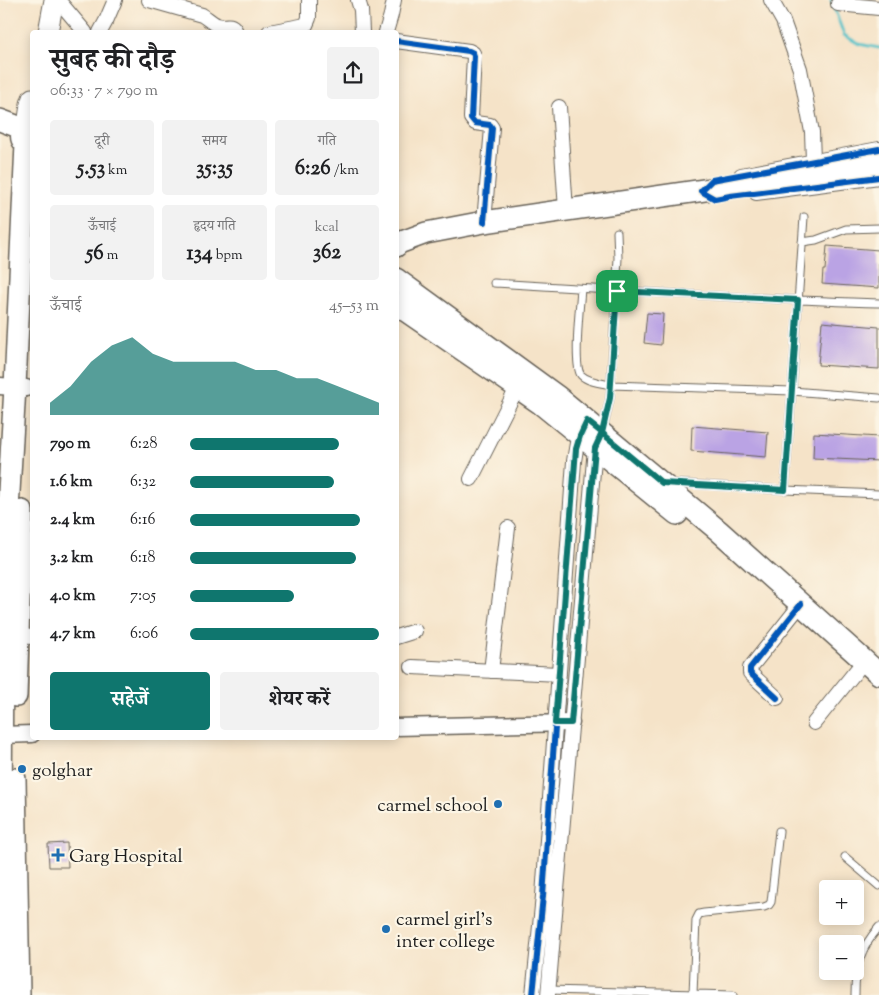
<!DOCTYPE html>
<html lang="hi">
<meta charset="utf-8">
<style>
body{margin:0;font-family:"Sorts Mill Goudy","Noto Serif Devanagari",serif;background:#f2f2f2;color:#202124;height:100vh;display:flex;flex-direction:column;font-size:19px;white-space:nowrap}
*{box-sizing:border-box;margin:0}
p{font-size:16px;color:#757577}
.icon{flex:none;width:28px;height:28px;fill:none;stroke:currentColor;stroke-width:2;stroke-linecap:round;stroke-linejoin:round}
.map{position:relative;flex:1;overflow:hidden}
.side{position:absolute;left:30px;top:30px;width:369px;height:710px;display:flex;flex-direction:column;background:#fff;border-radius:5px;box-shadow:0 2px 12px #0003}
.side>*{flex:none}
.buttons{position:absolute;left:819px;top:880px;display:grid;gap:10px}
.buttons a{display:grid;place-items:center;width:45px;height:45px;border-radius:5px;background:#fff;box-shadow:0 2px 12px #0003;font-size:25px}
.pin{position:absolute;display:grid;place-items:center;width:42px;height:42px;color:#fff;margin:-21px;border-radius:10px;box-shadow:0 2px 8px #0006}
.round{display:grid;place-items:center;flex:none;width:52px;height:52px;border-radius:5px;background:#f2f2f2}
.summary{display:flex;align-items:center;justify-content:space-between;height:85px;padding:0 20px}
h1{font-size:28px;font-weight:700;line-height:38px}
.stats{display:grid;grid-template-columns:repeat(3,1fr);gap:8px;height:85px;padding:5px 20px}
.stats div{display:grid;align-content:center;border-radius:5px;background:#f2f2f2;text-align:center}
.stats b{font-size:21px;font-weight:700}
.stats small{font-size:14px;font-weight:400}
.stats p{font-size:14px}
.chart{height:140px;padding:10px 20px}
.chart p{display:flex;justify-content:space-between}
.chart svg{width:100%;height:90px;margin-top:5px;fill:#0f766e;opacity:.7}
.primary-button{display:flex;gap:10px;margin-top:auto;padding:10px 20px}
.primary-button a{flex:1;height:58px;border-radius:5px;background:#0f766e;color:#fff;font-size:20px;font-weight:700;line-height:58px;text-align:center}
.primary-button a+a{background:#f2f2f2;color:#202124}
ul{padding:0 20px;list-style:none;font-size:16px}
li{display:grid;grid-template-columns:80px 60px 1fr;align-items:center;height:38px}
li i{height:12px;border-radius:6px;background:#0f766e}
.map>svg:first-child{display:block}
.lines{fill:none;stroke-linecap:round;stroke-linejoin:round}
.stream{stroke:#53c1c8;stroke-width:3}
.building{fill:#baa3e4}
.service-casing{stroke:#686258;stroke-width:9}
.minor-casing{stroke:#686258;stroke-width:16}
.tertiary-casing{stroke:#686258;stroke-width:19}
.secondary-casing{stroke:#686258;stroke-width:21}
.primary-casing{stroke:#686258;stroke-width:24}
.service{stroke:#fff;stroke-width:7}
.minor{stroke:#fff;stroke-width:14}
.tertiary{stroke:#fff;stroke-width:16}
.secondary{stroke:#fff;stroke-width:19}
.primary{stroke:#fff;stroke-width:21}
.cycleway-casing{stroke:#fcf5e5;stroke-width:9}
.cycleway{stroke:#0057b8;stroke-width:6}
.route-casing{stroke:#fff;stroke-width:10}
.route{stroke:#0f766e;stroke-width:6}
.poi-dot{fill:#1f6fb2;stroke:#fcf5e5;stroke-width:2}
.labels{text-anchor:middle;stroke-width:4.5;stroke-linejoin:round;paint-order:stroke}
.poi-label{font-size:19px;fill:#1c1c1c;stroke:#fcf5e5;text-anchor:start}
</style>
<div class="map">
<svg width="879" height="995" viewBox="0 0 879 995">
<rect width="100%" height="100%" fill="#fcf5e5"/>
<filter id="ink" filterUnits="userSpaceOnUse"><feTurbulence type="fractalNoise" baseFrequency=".02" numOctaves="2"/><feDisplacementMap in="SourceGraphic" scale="10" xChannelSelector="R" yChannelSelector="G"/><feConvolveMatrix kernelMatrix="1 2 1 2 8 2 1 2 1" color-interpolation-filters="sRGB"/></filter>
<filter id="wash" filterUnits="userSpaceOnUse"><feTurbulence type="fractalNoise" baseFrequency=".0096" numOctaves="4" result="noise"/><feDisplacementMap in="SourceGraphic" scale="20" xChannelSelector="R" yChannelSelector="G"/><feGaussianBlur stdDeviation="1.12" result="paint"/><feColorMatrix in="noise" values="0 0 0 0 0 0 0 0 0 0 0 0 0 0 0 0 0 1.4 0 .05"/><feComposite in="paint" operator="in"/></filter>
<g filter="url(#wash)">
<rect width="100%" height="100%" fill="#f5e3c8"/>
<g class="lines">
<path class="stream" d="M831 0 844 35 859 44 879 48"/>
</g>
<g id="blocks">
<path class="building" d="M827 246 879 250V288L822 284 823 270H825Z
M647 313 663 314 661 345 644 343Z
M822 322 879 327V369L818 365Z
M692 426 768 432 766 457 691 451Z
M814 433 879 437V461L813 458Z
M67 843 68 867H49L48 844Z"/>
</g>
</g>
<g filter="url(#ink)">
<use href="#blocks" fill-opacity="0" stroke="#686258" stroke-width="1"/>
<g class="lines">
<defs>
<path id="service" d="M802 242 816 240 846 229 879 228
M494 283C623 291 751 299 879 303
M581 289C580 303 573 366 581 375 588 382 602 383 611 385L792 391 879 398
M603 430 610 398 618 258 617 232
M670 483 785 490 879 494
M785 490 804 217
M845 857 879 886
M549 990 733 995
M693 994 696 920 699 914 704 913 764 907 769 905 771 902 779 831
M855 995C855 966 860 949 879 927"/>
<path id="minor" d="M58 0 85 32
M149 0 202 15C207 18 212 23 217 25 226 28 232 21 236 32
M358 0 361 10 362 32
M771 0 783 21 800 69 812 132 813 161
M838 4 879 8
M100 32 106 21 115 0
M269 32 306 25 309 18V0
M386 32 391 15 394 0
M396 41 469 51 473 53 474 56 471 118 475 123 490 125 492 128 484 222
M559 107 566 210
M741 175 879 149
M756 193 879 177
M471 479 517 388
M11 635 32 637
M396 637 415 631
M412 667 559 674
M491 671 508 528
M777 698 750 673V668L801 604
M814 723 864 661
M533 995 543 896 574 461 577 443 583 429
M548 995 595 448 597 443"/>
<path id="tertiary" d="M0 386 26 388
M396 727 571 723
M2 735 32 734"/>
<path id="secondary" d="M48 32 54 0
M27 127 30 104 32 98"/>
<path id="primary" d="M0 120 24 129
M32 125C18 128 18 144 32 146
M396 246 399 243 426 233 484 222 725 187 879 164
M396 279 558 397 587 421 719 531 879 674
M396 304 540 403 677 514
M16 696 22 511
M15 779 19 995
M2 995 1 847 2 614 15 387 26 144"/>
</defs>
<use href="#service" class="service-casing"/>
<use href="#minor" class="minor-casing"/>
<use href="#tertiary" class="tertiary-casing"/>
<use href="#secondary" class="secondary-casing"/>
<use href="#primary" class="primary-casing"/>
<use href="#service" class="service"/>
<use href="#minor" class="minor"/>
<use href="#tertiary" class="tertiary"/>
<use href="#secondary" class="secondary"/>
<use href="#primary" class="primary"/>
<defs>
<path id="cycleway" d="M396 41 469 51 473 53 474 56 471 118 475 123 490 125 492 128 484 222
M879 149 712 180 701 191 715 199 730 196 879 177
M777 698 750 673V668L801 604
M533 995 543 896 574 461C576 446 580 434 587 421"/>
</defs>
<use href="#cycleway" class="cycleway-casing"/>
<use href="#cycleway" class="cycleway"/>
</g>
</g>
<g class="lines" filter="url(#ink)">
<defs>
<path id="route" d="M617 291 610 398 602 433 587 421 580 436 576 449 555 723H571L595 448 602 433 662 483 785 490 798 300 617 291"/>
</defs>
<use href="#route" class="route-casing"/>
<use href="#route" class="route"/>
</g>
<g class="poi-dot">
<circle cx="22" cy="769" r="5"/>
<circle cx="498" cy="804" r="5"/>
<path d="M55.5 847.5h5v5h5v5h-5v5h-5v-5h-5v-5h5z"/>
<circle cx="386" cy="929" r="5"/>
</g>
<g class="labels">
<g class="poi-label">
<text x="32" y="776">golghar</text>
<text x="488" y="811" text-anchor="end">carmel school</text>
<text x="69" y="862">Garg Hospital</text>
<text x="396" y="925">carmel girl's<tspan x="396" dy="22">inter college</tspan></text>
</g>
</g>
</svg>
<div class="buttons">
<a>+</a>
<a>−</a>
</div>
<div class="pin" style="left:617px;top:291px;background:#1e9e55"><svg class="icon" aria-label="arrive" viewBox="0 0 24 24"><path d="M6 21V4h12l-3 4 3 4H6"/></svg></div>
<section class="side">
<div class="summary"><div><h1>सुबह की दौड़</h1><p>06:33 · 7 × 790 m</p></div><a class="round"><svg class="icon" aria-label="share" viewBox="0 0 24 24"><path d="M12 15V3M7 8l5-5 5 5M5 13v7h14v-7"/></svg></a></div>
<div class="stats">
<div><p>दूरी</p><b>5.53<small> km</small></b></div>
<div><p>समय</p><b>35:35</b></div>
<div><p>गति</p><b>6:26<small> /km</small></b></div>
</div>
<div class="stats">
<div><p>ऊँचाई</p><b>56<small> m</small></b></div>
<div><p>हृदय गति</p><b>134<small> bpm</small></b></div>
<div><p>kcal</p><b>362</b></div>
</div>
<div class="chart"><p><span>ऊँचाई</span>45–53 m</p>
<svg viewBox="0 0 160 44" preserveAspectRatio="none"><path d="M0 44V38L10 30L20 18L30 10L40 6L50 14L60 18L70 18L80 18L90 18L100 22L110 22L120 26L130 26L140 30L150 34L160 38V44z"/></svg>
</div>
<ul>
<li><b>790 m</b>6:28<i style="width:79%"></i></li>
<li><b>1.6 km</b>6:32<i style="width:76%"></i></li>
<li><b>2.4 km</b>6:16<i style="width:90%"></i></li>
<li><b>3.2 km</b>6:18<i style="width:88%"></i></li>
<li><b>4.0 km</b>7:05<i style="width:55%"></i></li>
<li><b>4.7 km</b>6:06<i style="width:100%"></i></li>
</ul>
<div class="primary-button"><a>सहेजें</a><a>शेयर करें</a></div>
</section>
</div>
